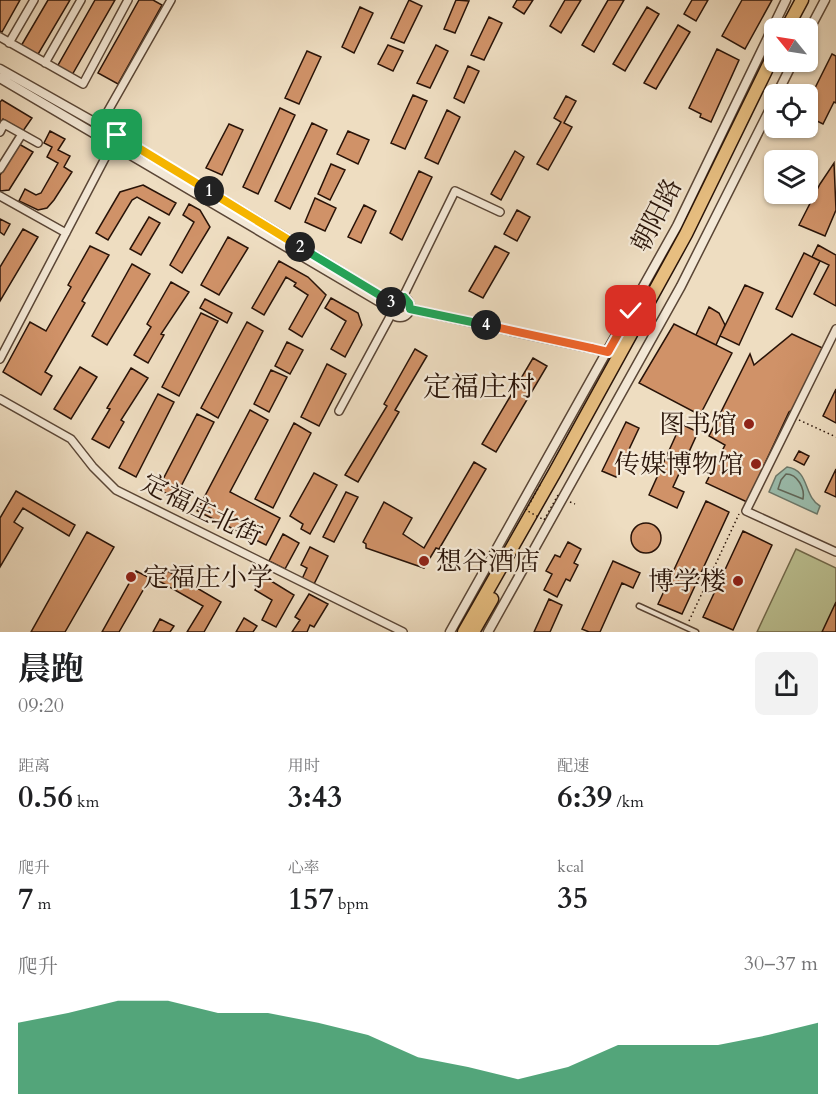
<!DOCTYPE html>
<html lang="zh">
<meta charset="utf-8">
<style>
body{margin:0;font-family:Cardo,"Noto Serif SC",serif;background:#f2f2f2;color:#202124;height:100vh;display:flex;flex-direction:column;font-size:22px;white-space:nowrap}
*{box-sizing:border-box;margin:0}
p{font-size:20px;color:#757577}
.icon{flex:none;width:33px;height:33px;fill:none;stroke:currentColor;stroke-width:2;stroke-linecap:round;stroke-linejoin:round}
.map{position:relative;height:632px;overflow:hidden}
.drawer{display:flex;flex-direction:column;background:#fff;flex:1}
.drawer>*{flex:none}
.needle{width:39px;rotate:300deg}
.tools{position:absolute;left:764px;top:18px;display:grid;gap:12px}
.tools a{display:grid;place-items:center;width:54px;height:54px;border-radius:9px;background:#fff;box-shadow:0 2px 4px #0004;font-size:30px}
.pin{position:absolute;display:grid;place-items:center;width:51px;height:51px;color:#fff;margin:-26px;border-radius:12px;box-shadow:0 3px 9px #0006}
.km{position:absolute;width:30px;height:30px;margin:-15px;border-radius:50%;background:#222;color:#fff;font-size:16px;line-height:30px;text-align:center}
.round{display:grid;place-items:center;flex:none;width:63px;height:63px;border-radius:9px;background:#f2f2f2}
.summary{display:flex;align-items:center;justify-content:space-between;height:102px;padding:0 18px}
h1{font-size:33px;font-weight:700;line-height:45px}
.metrics{display:grid;grid-template-columns:repeat(3,1fr);gap:9px;height:102px;padding:6px 18px}
.metrics div{display:grid;align-content:center}
.metrics b{font-size:30px;font-weight:700}
.metrics small{font-size:16px;font-weight:400}
.metrics p{font-size:16px}
.chart{height:168px;padding:12px 18px}
.chart p{display:flex;justify-content:space-between}
.chart svg{width:100%;height:108px;margin-top:6px;fill:#0b8043;opacity:.7}
.map>svg:first-child{display:block}
.green{fill:#bbc091;stroke:#726a4c;stroke-width:1.5}
.water{fill:#9bbdad;stroke:#6d796b;stroke-width:1.5}
.lines{fill:none;stroke-linecap:round;stroke-linejoin:round}
.shore{stroke:#62685a;stroke-width:1.5}
.building{fill:#d09268;stroke:#281308;stroke-width:1.5}
.service-casing{stroke:#5a4636;stroke-width:7}
.minor-casing{stroke:#5a4636;stroke-width:10}
.tertiary-casing{stroke:#5a4636;stroke-width:11}
.trunk-casing{stroke:#281308;stroke-width:15}
.path{stroke:#281308;stroke-width:1.5;stroke-dasharray:1.5 3;stroke-linecap:butt}
.service{stroke:#f4e9d7;stroke-width:4}
.minor{stroke:#f4e9d7;stroke-width:7}
.tertiary{stroke:#f4e9d7;stroke-width:8}
.trunk{stroke:#e7be80;stroke-width:12}
.path-bridge{stroke:#281308;stroke-width:1.5;stroke-dasharray:1.5 3;stroke-linecap:butt}
.split-1-casing{stroke:#fff;stroke-width:12}
.split-2-casing{stroke:#fff;stroke-width:12}
.split-3-casing{stroke:#fff;stroke-width:12}
.split-4-casing{stroke:#fff;stroke-width:12}
.split-5-casing{stroke:#fff;stroke-width:12}
.split-6-casing{stroke:#fff;stroke-width:12}
.split-1{stroke:#f5b400;stroke-width:8}
.split-2{stroke:#f5b400;stroke-width:8}
.split-3{stroke:#22a559;stroke-width:8}
.split-4{stroke:#22a559;stroke-width:8}
.split-5{stroke:#f0652b;stroke-width:8}
.split-6{stroke:#f0652b;stroke-width:8}
.poi-dot{fill:#8f2418;stroke:#f4e9d7;stroke-width:2}
.labels{text-anchor:middle;stroke-width:4.5;stroke-linejoin:round;paint-order:stroke}
.street-label{font-size:26px;fill:#281308;stroke:#f4e9d7}
.poi-label{font-size:26px;fill:#281308;stroke:#f4e9d7;text-anchor:end}
.quarter-label{font-size:28px;fill:#281308;stroke:#f4e9d7}
</style>
<div class="map">
<svg width="836" height="632" viewBox="0 0 836 632">
<rect width="100%" height="100%" fill="#eeddc1"/>
<filter id="stains"><feTurbulence type="fractalNoise" baseFrequency=".00333" numOctaves="4"/><feColorMatrix values="0 0 0 0 .2 0 0 0 0 .09 0 0 0 0 .02 0 0 0 .5 -.17"/></filter>
<radialGradient id="worn" r=".72"><stop offset=".6" stop-color="#630" stop-opacity="0"/><stop offset="1" stop-color="#630" stop-opacity=".3"/></radialGradient>
<path class="green" d="M796 549 836 568V610L826 632H757Z"/>
<path class="water" d="M787 467C810 470 803 496 820 506L817 514 769 492 776 476Z"/>
<g class="lines">
<path class="shore" d="M786 474C798 474 805 489 803 499L778 489 781 480Z"/>
</g>
<path class="building" d="M0 0H20L2 32 0 31Z
M48 0H70L37 56 21 46Z
M95 0H115L72 75 57 67Z
M139 0H153L162 5 118 84 98 73Z
M409 0 422 6 404 43 391 38Z
M456 0 469 1 455 33 444 29Z
M517 0H533L524 14 513 7Z
M565 0H581L561 33 550 26Z
M608 0H624L594 52 582 45Z
M692 0H708L696 21 684 14Z
M742 0H772L745 49 722 36Z
M360 7 373 13 354 53 342 47Z
M647 7 659 14 625 71 613 64Z
M489 17 502 23 484 60 471 55Z
M678 25 690 32 656 89 644 83Z
M388 45 403 51 393 71 378 64Z
M436 45 448 51 430 88 417 83Z
M717 49 739 60 711 122 700 117 701 114 689 108Z
M307 51 321 57 299 104 285 98Z
M832 54 836 56V103L834 102 823 124 813 119 810 126 807 125V104Z
M468 66 479 71 464 103 454 98Z
M413 95 427 101 405 149 391 143Z
M566 96 576 101 564 123 572 127 548 170 537 164 561 122 554 118Z
M2 100 32 118 23 131 3 119 0 124V102Z
M280 108 295 115 258 194 243 187Z
M447 110 460 117 438 164 425 158Z
M312 123 327 130 290 209 275 201Z
M229 124 243 130 222 175 206 168Z
M50 131 65 139 58 150 70 156 64 167 72 172 54 200 47 208 38 210 19 201 25 189 36 195 41 193 58 163 47 157 52 147 44 143Z
M348 131 369 140 358 164 337 154Z
M19 144 33 152 9 190 0 191V175Z
M515 151 524 157 501 200 491 194Z
M834 163 836 210 825 236 799 225 820 184Z
M331 164 345 170 330 200 318 194Z
M419 171 432 177 402 240 390 233Z
M143 185 176 203 169 215 137 197 132 200 108 240 96 233 120 192Z
M315 198 336 208 325 231 305 222Z
M189 204 200 210 210 227 182 273 170 265 194 222 183 215Z
M364 205 376 211 361 243 348 237Z
M517 210 530 217 517 241 504 234Z
M149 217 160 223 141 255 130 249Z
M0 219 10 224 4 235 0 232Z
M23 229 38 237 0 301V267Z
M228 237 248 248 219 295 201 285Z
M818 245 836 255V306L814 294 829 265 812 257Z
M90 246 109 255 82 301 85 303 45 372 52 376 41 395 3 372 30 322 46 331 71 287 68 285Z
M495 246 509 253 483 298 469 291Z
M804 253 820 261 792 317 776 309Z
M279 261 308 277 326 295 302 337 289 329 308 295 294 286 296 283 286 277 264 315 252 308Z
M132 264 150 274 107 345 92 336Z
M171 282 189 292 161 334 164 335 148 363 134 355 151 327 147 324Z
M745 285 763 293 739 345 720 336Z
M331 298 358 313 362 325 345 357 331 349 346 321 325 308Z
M205 299 232 313 227 323 200 308Z
M709 307 719 313 725 325 716 345 696 335Z
M201 313 218 321 179 396 162 387Z
M247 322 263 331 218 418 201 408Z
M674 324 732 353 700 415 639 383Z
M792 334 827 350 793 409 789 412 747 502 706 483 725 445 709 436 750 354 754 365Z
M287 342 303 350 290 374 275 366Z
M415 349 427 356 395 410 399 412 358 482 345 475 387 406 384 404Z
M533 358 547 366 496 452 482 444Z
M327 364 346 374 319 426 301 417Z
M80 367 97 377 71 419 54 409Z
M131 368 148 378 121 420 124 422 109 448 92 439 110 409 107 408Z
M271 370 287 377 269 412 254 404Z
M836 389V423L823 416Z
M158 394 174 402 136 477 119 468Z
M250 410 268 420 230 492 280 518 266 545 197 511Z
M197 414 214 422 175 498 158 489Z
M626 422 639 428 616 477 602 471Z
M294 423 311 433 273 508 255 499Z
M681 424 698 432 673 487 684 492 677 508 649 495Z
M799 451 809 456 804 465 794 460Z
M474 462 486 469 439 549 436 548 424 568 366 548V544L363 542 384 502 412 518 403 534 424 548Z
M836 469V497L825 492Z
M314 473 337 485 310 534 301 529 303 524 290 516Z
M16 491 75 525 69 536 23 508 14 522 23 528 0 567V518Z
M346 492 358 497 334 542 323 537Z
M706 501 729 512 682 614 658 604Z
M631 538a15 15 0 1 1 30 0a15 15 0 1 1-30 0Z
M743 531 772 545 733 630 703 617Z
M87 532 114 547 65 632H31Z
M283 534 299 543 285 569 269 561Z
M568 542 581 549 574 563 578 565 570 581 566 579 557 597 544 590 552 574 546 571 555 555 560 557Z
M310 547 328 556 314 584 302 579 307 568 301 565Z
M613 561 640 573 633 588 622 583 600 632H589L582 629Z
M166 570 221 602 204 632H187L203 606 159 581Z
M136 571 150 578 119 632H102Z
M263 576 294 595 276 627 262 620 272 600 255 590Z
M309 594 328 604 314 627 310 625 307 632H292L300 620 295 617Z
M549 599 562 605 550 632H534Z
M836 602V632H822Z
M244 618 257 626 253 632H236Z
M160 619 174 626 170 632H153Z"/>
<g class="lines">
<defs>
<path id="service" d="M639 606 696 632"/>
<path id="minor" d="M0 37 83 84 128 0
M9 43 34 0
M45 63 81 0
M100 125 171 0
M0 132 4 124 38 143
M0 169 22 134
M0 196 66 233
M403 297 455 191 500 212
M836 329 746 511 836 552
M0 359 114 141
M0 399 71 439 93 467 116 490 403 632
M339 411 392 313"/>
<path id="tertiary" d="M807 34 825 0
M0 69 117 135 391 302
M0 78 390 308
M777 94 793 62
M390 307a10 10 0 1 1 20 0a10 10 0 1 1-20 0Z
M410 309 608 352
M450 632 677 226 786 0
M488 632 681 286 774 101"/>
<path id="trunk" d="M787 28 802 0
M464 632 555 472 686 234 774 54
M473 632 492 599"/>
</defs>
<use href="#service" class="service-casing"/>
<use href="#minor" class="minor-casing"/>
<use href="#tertiary" class="tertiary-casing"/>
<use href="#trunk" class="trunk-casing"/>
<path class="path" d="M799 420 836 437
M570 502 575 504
M689 621 739 514"/>
<use href="#service" class="service"/>
<use href="#minor" class="minor"/>
<use href="#tertiary" class="tertiary"/>
<use href="#trunk" class="trunk"/>
<path class="path-bridge" d="M540 485 526 510 544 520 558 495"/>
</g>
<g class="lines">
<defs>
<path id="split-1" d="M117 135 209 191"/>
<path id="split-2" d="M209 191 300 247"/>
<path id="split-3" d="M300 247 391 302"/>
<path id="split-4" d="M391 302 397 297H404L409 303 410 309 486 325"/>
<path id="split-5" d="M486 325 591 348"/>
<path id="split-6" d="M591 348 608 352 631 311"/>
</defs>
<use href="#split-1" class="split-1-casing"/>
<use href="#split-2" class="split-2-casing"/>
<use href="#split-3" class="split-3-casing"/>
<use href="#split-4" class="split-4-casing"/>
<use href="#split-5" class="split-5-casing"/>
<use href="#split-6" class="split-6-casing"/>
<use href="#split-1" class="split-1"/>
<use href="#split-2" class="split-2"/>
<use href="#split-3" class="split-3"/>
<use href="#split-4" class="split-4"/>
<use href="#split-5" class="split-5"/>
<use href="#split-6" class="split-6"/>
</g>
<g class="poi-dot">
<circle cx="749" cy="424" r="6"/>
<circle cx="756" cy="464" r="6"/>
<circle cx="424" cy="561" r="6"/>
<circle cx="131" cy="577" r="6"/>
<circle cx="738" cy="581" r="6"/>
</g>
<g class="labels">
<g class="street-label">
<text transform="translate(656 215) rotate(-63)" y="9">朝阳路</text>
<text transform="translate(202 509) rotate(26)" y="9">定福庄北街</text>
</g>
<g class="poi-label">
<text x="737" y="433">图书馆</text>
<text x="744" y="473">传媒博物馆</text>
<text x="436" y="570" text-anchor="start">想谷酒店</text>
<text x="143" y="586" text-anchor="start">定福庄小学</text>
<text x="726" y="590">博学楼</text>
</g>
<g class="quarter-label">
<text x="479" y="396">定福庄村</text>
</g>
</g>
<rect width="100%" height="100%" filter="url(#stains)"/>
<rect width="100%" height="100%" fill="url(#worn)"/>
</svg>
<div class="tools">
<a><svg class="needle" viewBox="-14 -14 28 28"><path d="M0-13l5 13h-10z" fill="#e53935"/><path d="M0 13l5-13h-10z" fill="#757577"/></svg></a>
<a><svg class="icon" aria-label="locate" viewBox="0 0 24 24"><circle cx="12" cy="12" r="6"/><path d="M12 2v4M12 18v4M2 12h4M18 12h4"/></svg></a>
<a><svg class="icon" aria-label="layers" viewBox="0 0 24 24"><path d="M12 4l9 5-9 5-9-5zM3 14l9 5 9-5"/></svg></a>
</div>
<div class="pin" style="left:117px;top:135px;background:#1e9e55"><svg class="icon" aria-label="arrive" viewBox="0 0 24 24"><path d="M6 21V4h12l-3 4 3 4H6"/></svg></div>
<div class="pin" style="left:631px;top:311px;background:#d93025"><svg class="icon" aria-label="check" viewBox="0 0 24 24"><path d="M5 12l5 5 9-10"/></svg></div>
<b class="km" style="left:209px;top:191px">1</b>
<b class="km" style="left:300px;top:247px">2</b>
<b class="km" style="left:391px;top:302px">3</b>
<b class="km" style="left:486px;top:325px">4</b>
</div>
<section class="drawer">
<div class="summary"><div><h1>晨跑</h1><p>09:20</p></div><a class="round"><svg class="icon" aria-label="share" viewBox="0 0 24 24"><path d="M12 15V3M7 8l5-5 5 5M5 13v7h14v-7"/></svg></a></div>
<div class="metrics">
<div><p>距离</p><b>0.56<small> km</small></b></div>
<div><p>用时</p><b>3:43</b></div>
<div><p>配速</p><b>6:39<small> /km</small></b></div>
</div>
<div class="metrics">
<div><p>爬升</p><b>7<small> m</small></b></div>
<div><p>心率</p><b>157<small> bpm</small></b></div>
<div><p>kcal</p><b>35</b></div>
</div>
<div class="chart"><p><span>爬升</span>30–37 m</p>
<svg viewBox="0 0 160 44" preserveAspectRatio="none"><path d="M0 44V15L10 11L20 6L30 6L40 11L50 11L60 15L70 20L80 29L90 33L100 38L110 33L120 24L130 24L140 24L150 20L160 15V44z"/></svg>
</div>
</section>
